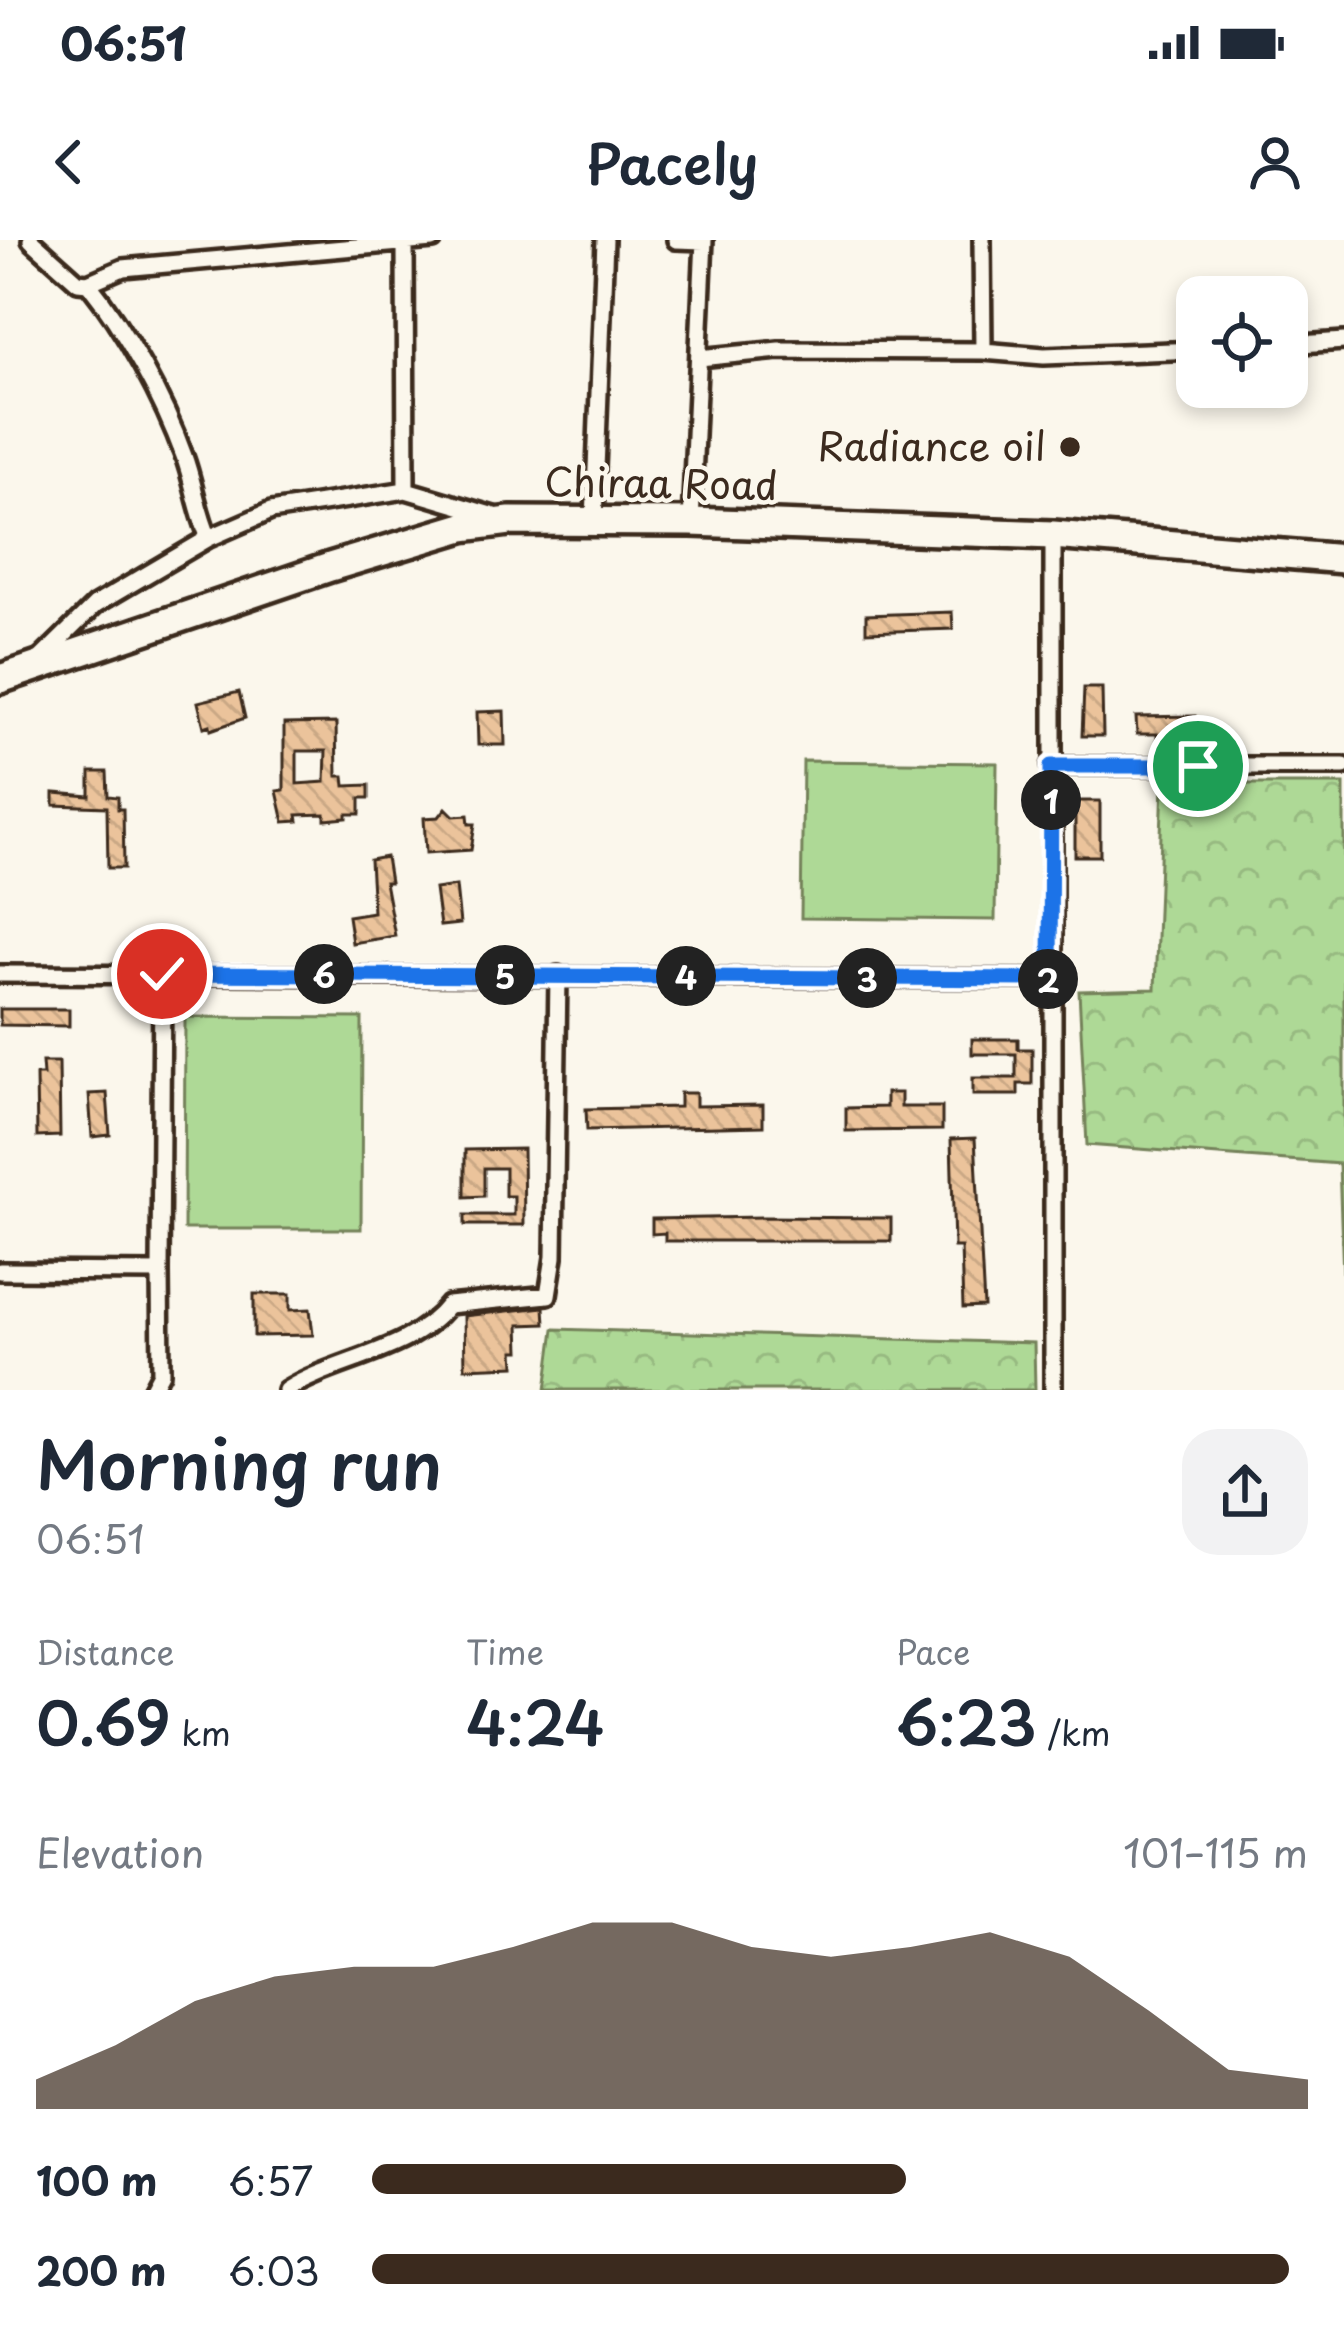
<!DOCTYPE html>
<meta charset="utf-8">
<style>
body{margin:0;font-family:"Playpen Sans",sans-serif;background:#f2f2f3;color:#1f2937;height:100vh;display:flex;flex-direction:column;font-size:45px;white-space:nowrap}
*{box-sizing:border-box;margin:0}
p{font-size:39px;color:#747a83}
.icon{flex:none;width:66px;height:66px;fill:none;stroke:currentColor;stroke-width:2;stroke-linecap:round;stroke-linejoin:round}
.map{position:relative;height:1150px;overflow:hidden}
.details{display:flex;flex-direction:column;background:#fff;flex:1}
.details>*{flex:none}
.fabs{position:absolute;left:1176px;top:36px;display:grid;gap:24px}
.fabs a{display:grid;place-items:center;width:132px;height:132px;border-radius:24px;background:#fff;box-shadow:0 6px 18px #0003;font-size:60px}
.pin{position:absolute;display:grid;place-items:center;width:102px;height:102px;color:#fff;margin:-51px;border:6px solid #fff;border-radius:50%;box-shadow:0 3px 12px #0007}
.km{position:absolute;width:60px;height:60px;margin:-30px;border-radius:50%;background:#222;color:#fff;font-size:33px;line-height:60px;text-align:center}
.round{display:grid;place-items:center;flex:none;width:126px;height:126px;border-radius:36px;background:#f2f2f3}
.overview{display:flex;align-items:center;justify-content:space-between;height:204px;padding:0 36px}
h1{font-size:66px;font-weight:600;line-height:90px}
.metrics{display:grid;grid-template-columns:repeat(3,1fr);gap:18px;height:204px;padding:12px 36px}
.metrics div{display:grid;align-content:center}
.metrics b{font-size:60px;font-weight:600}
.metrics small{font-size:33px;font-weight:400}
.metrics p{font-size:33px}
.chart{height:336px;padding:24px 36px}
.chart p{display:flex;justify-content:space-between}
.chart svg{width:100%;height:216px;margin-top:12px;fill:#3b2a1e;opacity:.7}
ul{padding:0 36px;list-style:none;font-size:39px}
li{display:grid;grid-template-columns:192px 144px 1fr;align-items:center;height:90px}
li i{height:30px;border-radius:15px;background:#3b2a1e}
.status{display:flex;justify-content:space-between;align-items:center;height:84px;padding:0 60px;background:#fff;direction:ltr}
.status svg{height:33px;fill:currentColor}
header{display:flex;justify-content:space-between;align-items:center;height:156px;padding:0 36px;background:#fff;font-size:54px;font-weight:600}
.map>svg:first-child{display:block}
.grass{fill:#aed996;stroke:#74825a;stroke-width:3}
.forest{fill:url(#forest-crowns);stroke:#74825a;stroke-width:3}
.building{fill:url(#building-back-hatch);stroke:#3b2a1e;stroke-width:3;fill-rule:evenodd}
.lines{fill:none;stroke-linecap:round;stroke-linejoin:round}
.street-casing{stroke:#3b2a1e;stroke-width:24}
.highway-casing{stroke:#3b2a1e;stroke-width:36}
.street{stroke:#fbf7ec;stroke-width:15}
.highway{stroke:#fbf7ec;stroke-width:27}
.route-casing{stroke:#fff;stroke-width:24}
.route{stroke:#1a73e8;stroke-width:15}
.poi-dot{fill:#3b2a1e;stroke:#fbf7ec;stroke-width:4.5}
.labels{text-anchor:middle;stroke-width:9;stroke-linejoin:round;paint-order:stroke}
.poi-label{font-size:39px;fill:#3b2a1e;stroke:#fbf7ec;text-anchor:end}
.street-label{font-size:39px;fill:#3b2a1e;stroke:#fbf7ec}
</style>
<div class="status"><b>06:51</b><svg viewBox="0 0 49 12"><path d="M0 12V9h3v3zM5 12V6h3v6zM10 12V3h3v9zM15 12V0h3v12zM26 1h20v11H26zM47 4h2v5h-2z"/></svg></div>
<header><svg class="icon" aria-label="back" viewBox="0 0 24 24"><path d="M15 5l-7 7 7 7"/></svg>Pacely<svg class="icon" aria-label="person" viewBox="0 0 24 24"><circle cx="12" cy="8" r="4"/><path d="M4 21q1-7 8-7t8 7"/></svg></header>
<div class="map">
<svg width="1344" height="1150" viewBox="0 0 1344 1150">
<defs>
<pattern id="forest-crowns" width="20" height="18" patternUnits="userSpaceOnUse" patternTransform="scale(3)"><rect width="20" height="18" fill="#aed996"/><path d="M2 6a3 3 0 1 1 6 0M12 15a3 3 0 1 1 6 0" fill="none" stroke="#97ba81"/></pattern>
<pattern id="building-back-hatch" width="6" height="6" patternUnits="userSpaceOnUse" patternTransform="scale(3)"><rect width="6" height="6" fill="#ebc39b"/><path d="M-1 5l2 2M0 0l6 6M5-1l2 2" fill="none" stroke="#caa885"/></pattern>
</defs>
<rect width="100%" height="100%" fill="#fbf7ec"/>
<filter id="ink" filterUnits="userSpaceOnUse"><feTurbulence type="fractalNoise" baseFrequency=".00833" numOctaves="2"/><feDisplacementMap in="SourceGraphic" scale="24" xChannelSelector="R" yChannelSelector="G"/><feConvolveMatrix kernelMatrix="1 2 1 2 8 2 1 2 1" color-interpolation-filters="sRGB"/></filter>
<g filter="url(#ink)">
<path class="grass" d="M803 521 997 523 995 680 801 678Z
M185 777 362 778 361 989H184Z"/>
<path class="forest" d="M1163 544H1344V1065L1339 924 1087 905 1079 751 1155 749Z
M554 1089 1034 1103 1035 1150H546Z"/>
<path class="building" d="M952 372 953 389 866 392V375Z
M1084 448H1102L1103 496H1082Z
M239 452 245 478 211 490 210 485 204 487 198 462Z
M504 471 505 505H478L477 472Z
M1195 476 1196 494H1168V499H1157V494H1137L1136 477Z
M336 483 337 536H344L345 546 369 545V558H360V574H347V578L325 580V574L297 575 298 581 284 582 277 551 284 550V484ZM297 511H326L325 542 297 544Z
M90 532H107L108 556 118 557V569H123L124 628H108L107 567 54 565V553L90 556Z
M1075 561H1100V616H1075Z
M446 568 454 576 468 575 469 584H475L471 610 426 613 424 578 439 577Z
M386 617 390 642H385L395 696 352 703 348 676 373 672 370 620Z
M456 646 460 684 440 686 435 649Z
M0 769H69V786L0 785Z
M972 799H1018V809H1032V844H1018V855H973V838H1016V814H972Z
M42 822H59L60 896 37 897 36 835H43Z
M107 853 110 895 92 897 89 854Z
M680 853H696V866L763 865V886L587 890 586 869 680 867Z
M886 853H901V867H942V890L846 891V868L886 867Z
M975 898 984 1067 963 1068 961 1007H954L951 899Z
M523 909 524 985H465V975H514V956H505V928H484V956L465 957V910Z
M763 977 891 978V1001H665V993L652 994V979Z
M254 1054H290V1070L310 1069 313 1095 254 1096Z
M544 1067 545 1084 519 1085 520 1111H514L515 1126 465 1128 464 1076Z"/>
<g class="lines">
<defs>
<path id="street" d="M31 0 78 42 88 43 123 28 433 0
M676 0 704 1
M982 0 983 111
M405 2 406 250
M88 43C125 89 164 160 184 216 194 243 197 271 209 298
M1287 105 1344 101
M699 118 779 110 983 111 1044 116 1197 110
M594 280 605 0
M691 282 704 0
M1053 295V1150
M41 418 95 365 209 298 271 271 406 250 494 276
M1051 526H1344
M0 734 1050 739
M0 1031 160 1032 162 734
M152 1150 161 1133 160 1032
M286 1150C336 1119 412 1112 448 1065L548 1055 554 1017 558 735"/>
<path id="highway" d="M0 439 330 327 463 287 510 281 691 282 1053 295 1344 319"/>
</defs>
<use href="#street" class="street-casing"/>
<use href="#highway" class="highway-casing"/>
<use href="#street" class="street"/>
<use href="#highway" class="highway"/>
</g>
</g>
<g class="lines" filter="url(#ink)">
<defs>
<path id="route" d="M162 734 1050 739 1051 526H1198"/>
</defs>
<use href="#route" class="route-casing"/>
<use href="#route" class="route"/>
</g>
<circle class="poi-dot" cx="1070" cy="207" r="12"/>
<g class="labels">
<g class="poi-label">
<text x="1046" y="221">Radiance oil</text>
</g>
<g class="street-label">
<text transform="translate(661 244) rotate(1)" y="14">Chiraa Road</text>
</g>
</g>
</svg>
<div class="fabs">
<a><svg class="icon" aria-label="locate" viewBox="0 0 24 24"><circle cx="12" cy="12" r="6"/><path d="M12 2v4M12 18v4M2 12h4M18 12h4"/></svg></a>
</div>
<div class="pin" style="left:1198px;top:526px;background:#1e9e55"><svg class="icon" aria-label="arrive" viewBox="0 0 24 24"><path d="M6 21V4h12l-3 4 3 4H6"/></svg></div>
<div class="pin" style="left:162px;top:734px;background:#d93025"><svg class="icon" aria-label="check" viewBox="0 0 24 24"><path d="M5 12l5 5 9-10"/></svg></div>
<b class="km" style="left:1051px;top:560px">1</b>
<b class="km" style="left:1048px;top:739px">2</b>
<b class="km" style="left:867px;top:738px">3</b>
<b class="km" style="left:686px;top:736px">4</b>
<b class="km" style="left:505px;top:735px">5</b>
<b class="km" style="left:324px;top:734px">6</b>
</div>
<section class="details">
<div class="overview"><div><h1>Morning run</h1><p>06:51</p></div><a class="round"><svg class="icon" aria-label="share" viewBox="0 0 24 24"><path d="M12 15V3M7 8l5-5 5 5M5 13v7h14v-7"/></svg></a></div>
<div class="metrics">
<div><p>Distance</p><b>0.69<small> km</small></b></div>
<div><p>Time</p><b>4:24</b></div>
<div><p>Pace</p><b>6:23<small> /km</small></b></div>
</div>
<div class="chart"><p><span>Elevation</span>101–115 m</p>
<svg viewBox="0 0 160 44" preserveAspectRatio="none"><path d="M0 44V38L10 31L20 22L30 17L40 15L50 15L60 11L70 6L80 6L90 11L100 13L110 11L120 8L130 13L140 24L150 36L160 38V44z"/></svg>
</div>
<ul>
<li><b>100 m</b>6:57<i style="width:57%"></i></li>
<li><b>200 m</b>6:03<i style="width:98%"></i></li>
</ul>
</section>
